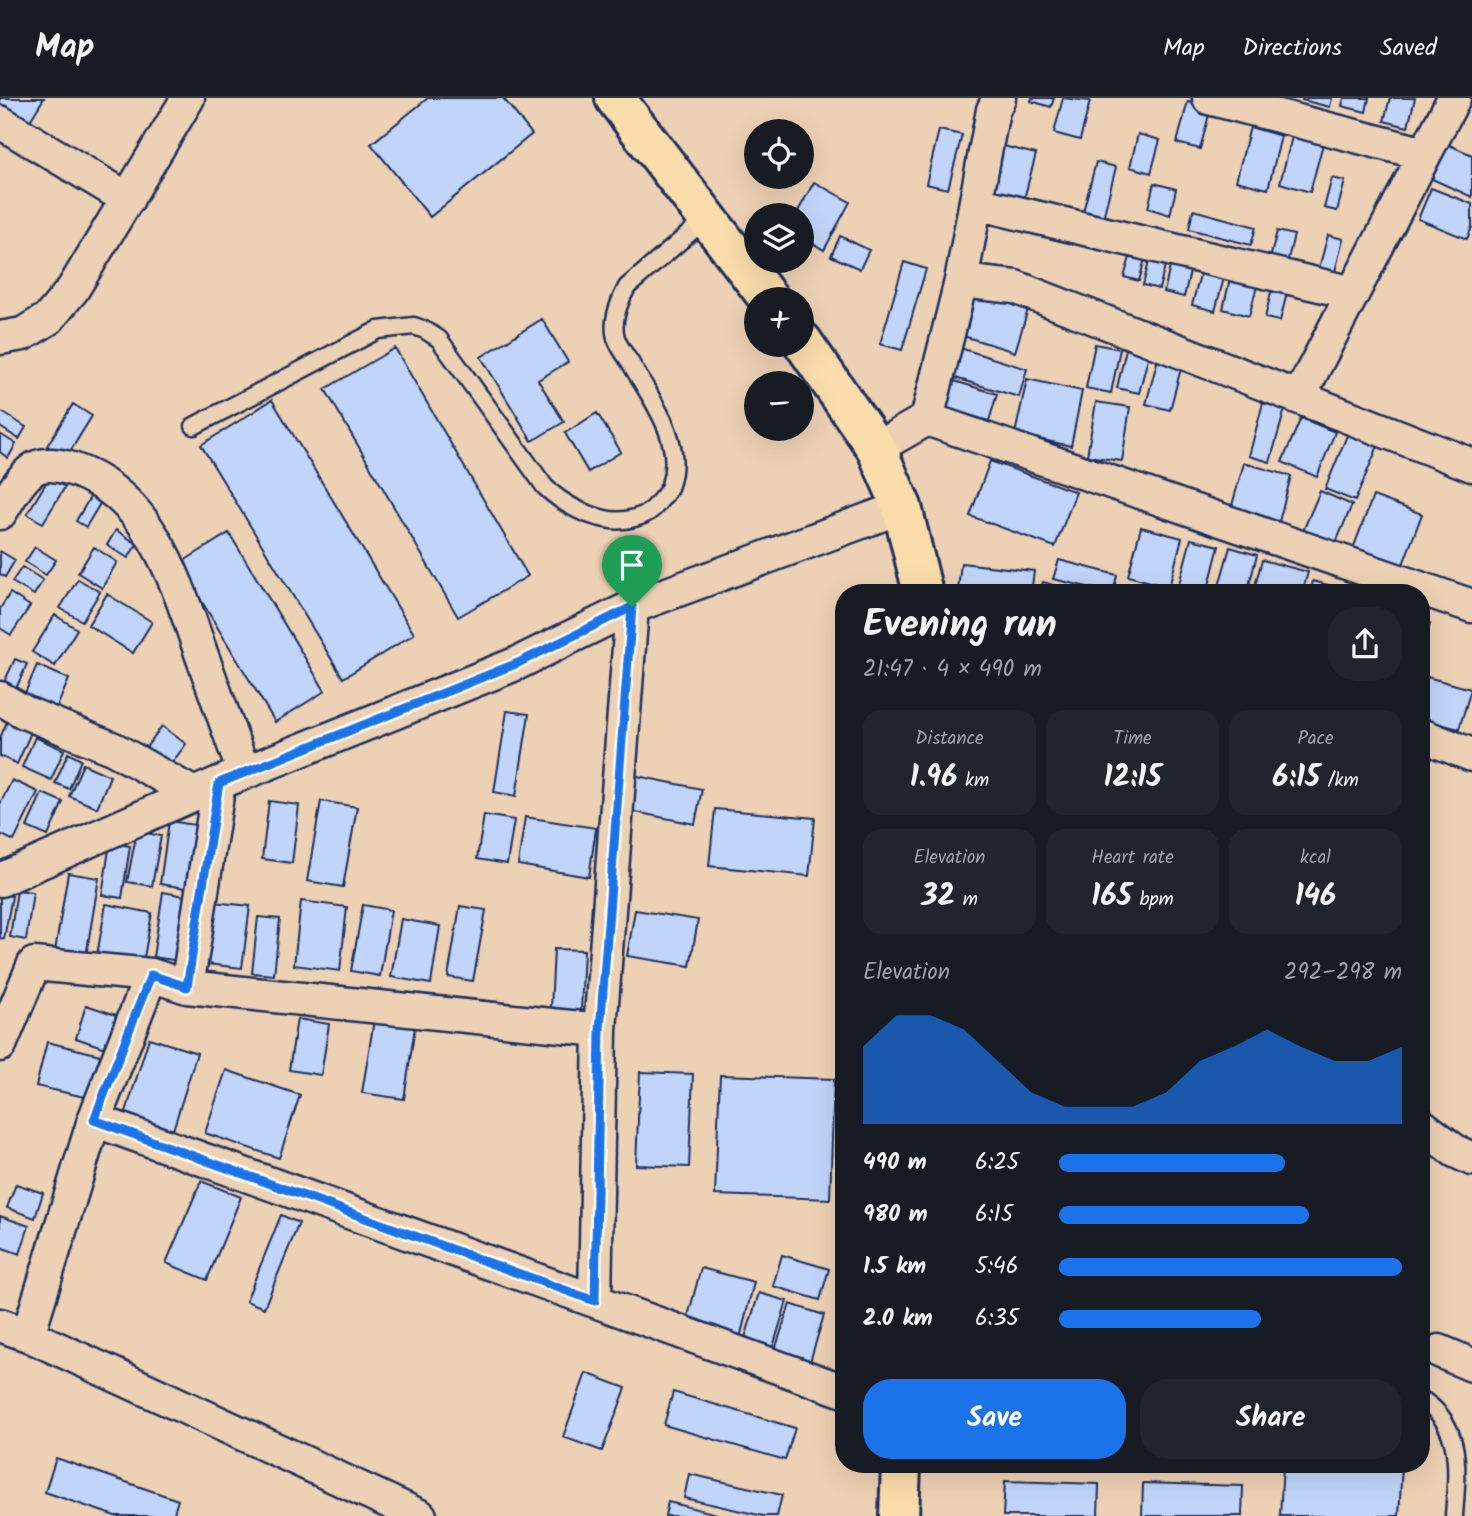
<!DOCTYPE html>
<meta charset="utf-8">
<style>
body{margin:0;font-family:Kalam,sans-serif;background:#20242c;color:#f1f3f6;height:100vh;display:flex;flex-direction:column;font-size:26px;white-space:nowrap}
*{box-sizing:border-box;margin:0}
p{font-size:23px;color:#9ea1a6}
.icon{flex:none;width:38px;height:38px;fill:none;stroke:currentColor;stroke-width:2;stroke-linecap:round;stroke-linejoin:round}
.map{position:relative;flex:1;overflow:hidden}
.panel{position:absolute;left:835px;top:486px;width:595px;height:889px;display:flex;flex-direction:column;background:#171b24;border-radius:28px;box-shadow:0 7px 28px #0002}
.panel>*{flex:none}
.tools{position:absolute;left:744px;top:21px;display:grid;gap:14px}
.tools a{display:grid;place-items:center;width:70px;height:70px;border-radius:50%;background:#171b24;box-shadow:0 7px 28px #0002;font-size:35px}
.pin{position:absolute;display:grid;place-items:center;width:60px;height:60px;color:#fff;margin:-72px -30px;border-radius:50% 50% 50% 0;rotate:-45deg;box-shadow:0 0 7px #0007}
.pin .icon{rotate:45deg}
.round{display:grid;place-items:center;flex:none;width:74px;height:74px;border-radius:28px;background:#20242c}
.headline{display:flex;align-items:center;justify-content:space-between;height:119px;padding:0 28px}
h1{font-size:38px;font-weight:700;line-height:52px}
.stats{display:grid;grid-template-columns:repeat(3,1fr);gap:10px;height:119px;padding:7px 28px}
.stats div{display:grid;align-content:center;border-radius:18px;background:#20242c;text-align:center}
.stats b{font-size:30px;font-weight:700}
.stats small{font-size:19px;font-weight:400}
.stats p{font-size:19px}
.chart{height:196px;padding:14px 28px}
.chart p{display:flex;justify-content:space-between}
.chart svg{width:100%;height:126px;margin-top:7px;fill:#1a73e8;opacity:.7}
.cta{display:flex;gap:14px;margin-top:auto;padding:14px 28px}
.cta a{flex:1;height:80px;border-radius:28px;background:#1a73e8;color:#fff;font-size:28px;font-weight:700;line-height:80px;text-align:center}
.cta a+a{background:#20242c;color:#f1f3f6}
ul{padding:0 28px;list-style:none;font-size:23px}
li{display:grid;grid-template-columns:112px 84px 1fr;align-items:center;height:52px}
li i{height:18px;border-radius:9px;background:#1a73e8}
header{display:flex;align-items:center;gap:42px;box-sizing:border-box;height:98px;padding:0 35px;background:#171b24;border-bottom:2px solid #363941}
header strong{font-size:33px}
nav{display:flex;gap:38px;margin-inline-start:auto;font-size:24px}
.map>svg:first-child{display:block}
.building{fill:#c1d5fa;stroke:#1b2f5e;stroke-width:2}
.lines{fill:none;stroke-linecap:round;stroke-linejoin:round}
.service-casing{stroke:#1b2f5e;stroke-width:21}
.minor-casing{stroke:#1b2f5e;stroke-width:37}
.primary-casing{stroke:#1b2f5e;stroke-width:44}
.service{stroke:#edd1b4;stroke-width:16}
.minor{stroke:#edd1b4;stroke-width:32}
.primary{stroke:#fbddab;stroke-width:38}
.route-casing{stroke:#fff;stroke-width:14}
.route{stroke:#1a73e8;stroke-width:9}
</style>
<header>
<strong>Map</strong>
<nav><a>Map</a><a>Directions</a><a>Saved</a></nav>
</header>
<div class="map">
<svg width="1472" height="1418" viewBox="0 0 1472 1418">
<rect width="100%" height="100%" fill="#edd1b4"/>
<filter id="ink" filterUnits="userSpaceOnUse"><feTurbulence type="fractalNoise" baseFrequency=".0143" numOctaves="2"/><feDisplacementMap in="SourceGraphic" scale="14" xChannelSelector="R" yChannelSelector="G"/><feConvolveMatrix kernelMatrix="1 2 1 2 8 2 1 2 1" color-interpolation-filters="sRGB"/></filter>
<g filter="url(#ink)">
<path class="building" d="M0 0H44L25 31 0 16Z
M428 0H503L532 36 430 119 371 46Z
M1032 0H1054L1051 9 1031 3Z
M1063 0 1090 3 1080 42 1054 35Z
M1303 0H1332L1330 9 1302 2Z
M1344 0H1369L1366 14 1342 8Z
M1390 0H1415L1408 29 1384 23Z
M1188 3 1211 9 1200 51 1177 45Z
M1250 29 1281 38 1268 91 1236 83Z
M939 32 962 37 948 91 926 86Z
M1293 35 1324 42 1310 94 1280 85Z
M1138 36 1160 42 1151 75 1130 69Z
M1447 46 1472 57V99L1432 81Z
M1003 48 1036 56 1024 101 991 92Z
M1096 64 1116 69 1103 120 1083 114Z
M1332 80 1345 83 1337 113 1324 110Z
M814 84 850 104 824 152 802 139V117H796Z
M1154 85 1176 91 1170 117 1148 110Z
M1431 90 1472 106V129L1467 141 1418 121Z
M1193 112 1256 129 1251 147 1189 131Z
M1277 133 1294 137 1286 169 1269 165Z
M1328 137 1343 141 1334 178 1318 174Z
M840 138 869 152 860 171 831 158Z
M1152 152 1168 156 1159 191 1143 187Z
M1132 153 1146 157 1139 183 1124 179Z
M1173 156 1193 161 1184 199 1164 194Z
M904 164 926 171 902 252 880 246Z
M1201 173 1224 180 1215 213 1192 207Z
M1230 181 1257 188 1249 218 1223 211Z
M971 190 1029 208 1015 254 957 236Z
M1272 190 1287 195 1280 223 1265 220Z
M542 221 568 264 538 282 564 324 532 343 481 259Z
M1128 242 1151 248 1139 295 1117 290Z
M1095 246 1120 251 1111 295 1086 290Z
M395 250 528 478 458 519 325 291Z
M960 250 1027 271 1019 299 952 279Z
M1160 253 1184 259 1170 312 1146 306Z
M1027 281 1082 293 1071 348 1015 336Z
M951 282 997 296 989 323 942 309Z
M272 302 414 536 343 580 201 347Z
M1096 304 1130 309 1122 363 1087 358Z
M1263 305 1285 311 1270 364 1249 358Z
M73 306 92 318 66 360 47 348Z
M0 313 26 329 19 341 0 329Z
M597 315 621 354 588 374 565 335Z
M1301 320 1335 334 1317 379 1282 364Z
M1350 330 1380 343 1355 403 1325 391Z
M0 336 16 346 8 360 0 354Z
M990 363 1076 394 1055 449 970 418Z
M1244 365 1291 378 1277 431 1229 418Z
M49 380 65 389 43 425 27 416Z
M1320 393 1352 407 1335 447 1303 433Z
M92 396 102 402 86 429 76 423Z
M1373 398 1422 416 1402 469 1353 451Z
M1141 429 1182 440 1169 489 1128 478Z
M116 432 137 446 128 460 107 447Z
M229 435 325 593 275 624 179 466Z
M1191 441 1219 448 1207 495 1178 490Z
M35 449 56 462 46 477 25 464Z
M94 449 117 464 102 490 78 475Z
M1230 449 1257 457 1247 495H1217Z
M0 453 15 462 5 479 0 476Z
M1059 462 1117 477 1113 495 1053 481Z
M1262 462 1308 474 1302 495H1253Z
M961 465 1034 473 1031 495H985L958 492Z
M22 469 43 482 34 497 12 484Z
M78 481 100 494 82 523 60 510Z
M1313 483 1358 495H1310Z
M1043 484 1080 495H1039Z
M10 495 30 508 11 537 0 530V511Z
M107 496 152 524 133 555 88 527Z
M55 517 77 531 55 568 32 554Z
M1421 523 1430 525 1421 558Z
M15 561 27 566 11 602 0 593Z
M37 567 69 581 54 616 22 602Z
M1427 579 1471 591 1459 631 1421 621V601Z
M507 613 529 616 516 698 494 694Z
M9 619 33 630 17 666 0 658V640Z
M162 628 186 646 166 673 142 655Z
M35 639 64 652 51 682 22 669Z
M68 655 81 662 69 691 55 685Z
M83 666 110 678 97 710 69 698Z
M637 678 702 691 695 726 630 713Z
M12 682 38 694 14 743 0 736V706Z
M42 695 63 704 48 738 27 729Z
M269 703 299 707 292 765 262 761Z
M321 703 357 709 343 789 307 783Z
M715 711 815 720 809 778 709 768Z
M484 717 514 722 507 766 477 761Z
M525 719 596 730 589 779 518 767Z
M169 723 202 728 192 791 160 786Z
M137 733 161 738 152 788 127 784Z
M110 745 130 748 122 800 102 797Z
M68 775 99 780 86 858 55 853Z
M17 792 33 794 26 842 10 839Z
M163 794 190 799 180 863 153 859Z
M0 796 12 798 4 841 0 840Z
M301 803 347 809 340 873 294 867Z
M213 804 250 808 242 870 207 866Z
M106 806 152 815 143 865 97 857Z
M363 807 391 812 380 878 351 873Z
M460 808 486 812 473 883 448 879Z
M635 812 698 822 690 868 627 858Z
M258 819 280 821 274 877 252 875Z
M401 821 440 828 431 886 391 879Z
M554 851 584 852 581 913 551 911Z
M86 907 116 917 105 950 76 940Z
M297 921 329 926 321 977 289 972Z
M374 922 415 929 404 1001 362 995Z
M149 940 197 955 173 1032 125 1017Z
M47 944 100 957 89 1000 36 988Z
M226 972 300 997 279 1060 205 1035Z
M640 974 693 976 689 1069 636 1067Z
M720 977 834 981 830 1101 715 1097Z
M201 1083 241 1099 207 1182 166 1165Z
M16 1086 43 1095 35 1120 7 1110Z
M281 1117 299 1125 264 1210 246 1203Z
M0 1118 29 1128 20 1156 0 1149Z
M782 1157 829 1171 820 1202 773 1188Z
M701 1170 754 1184 740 1240 686 1226Z
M759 1195 787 1203 773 1249 745 1240Z
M790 1206 824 1217 809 1267 774 1255Z
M586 1275 626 1290 602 1353 563 1339Z
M673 1294 795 1330 785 1362 664 1327Z
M56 1360 178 1402 173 1418H115L45 1394Z
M1283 1367H1402L1399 1418H1280Z
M689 1376 782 1397 777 1418H763L684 1400Z
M1005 1383 1099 1386 1098 1418H1003Z
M1143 1385 1243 1388 1242 1418H1142Z
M668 1404 717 1416V1418H665Z"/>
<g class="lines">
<defs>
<path id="service" d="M194 328 378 232 414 228 425 232 439 241 545 389C563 406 581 416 605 421 623 425 648 420 658 405 662 400 669 393 670 387 685 342 650 300 630 264 625 257 619 248 616 240 611 223 619 204 627 189L707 120
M1421 1301C1464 1327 1457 1374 1454 1418"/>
<path id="minor" d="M1209 0 1425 56
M0 24 128 101
M976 105 1353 195
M961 183 993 12 999 0
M0 240 23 236 49 220 73 191 188 0
M1299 299 1454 0
M927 321 1472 508
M876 350 927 321 961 183 1015 189 1472 367
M0 415C9 401 18 383 32 372 42 364 60 367 72 371 152 398 176 483 201 555 215 595 230 635 244 675
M0 600 24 614 114 651 194 696
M1421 637 1472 657
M0 782 219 685 518 565 632 509 902 409
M187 889 219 685
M0 947 34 866 151 877 187 889 600 932
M94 1022 844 1293
M1421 1027 1455 1053 1472 1061
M595 1203 600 932 632 509
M0 1227 28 1237 420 1418
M28 1237 94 1022 151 877
M1439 1253 1472 1267"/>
<path id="primary" d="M615 0 769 201
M802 243 876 350 902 409 923 495
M899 1418 901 1367"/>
</defs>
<use href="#service" class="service-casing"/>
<use href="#minor" class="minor-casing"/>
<use href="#primary" class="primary-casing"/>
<use href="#service" class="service"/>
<use href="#minor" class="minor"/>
<use href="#primary" class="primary"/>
</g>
</g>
<g class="lines" filter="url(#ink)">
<defs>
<path id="route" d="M632 509 600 932 595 1203 94 1022 151 877 187 889 219 685 518 565Z"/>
</defs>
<use href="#route" class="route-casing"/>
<use href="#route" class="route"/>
</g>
</svg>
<div class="tools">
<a><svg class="icon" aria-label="locate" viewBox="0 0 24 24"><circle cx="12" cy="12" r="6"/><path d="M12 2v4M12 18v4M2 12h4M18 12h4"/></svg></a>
<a><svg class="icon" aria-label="layers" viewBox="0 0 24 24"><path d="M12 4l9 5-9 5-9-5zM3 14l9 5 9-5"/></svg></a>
<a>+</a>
<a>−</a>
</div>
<div class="pin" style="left:632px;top:509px;background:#1e9e55"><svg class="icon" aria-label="arrive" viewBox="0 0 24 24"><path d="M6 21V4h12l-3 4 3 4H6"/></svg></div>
<section class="panel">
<div class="headline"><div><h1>Evening run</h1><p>21:47 · 4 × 490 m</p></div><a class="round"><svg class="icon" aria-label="share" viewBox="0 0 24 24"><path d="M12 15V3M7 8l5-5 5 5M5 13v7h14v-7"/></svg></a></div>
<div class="stats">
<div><p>Distance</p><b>1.96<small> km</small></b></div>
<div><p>Time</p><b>12:15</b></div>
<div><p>Pace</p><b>6:15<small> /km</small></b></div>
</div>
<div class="stats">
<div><p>Elevation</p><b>32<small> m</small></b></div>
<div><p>Heart rate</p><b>165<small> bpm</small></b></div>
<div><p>kcal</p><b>146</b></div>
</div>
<div class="chart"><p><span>Elevation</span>292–298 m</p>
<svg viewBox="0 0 160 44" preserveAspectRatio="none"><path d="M0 44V17L10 6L20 6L30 11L40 22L50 33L60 38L70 38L80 38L90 33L100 22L110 17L120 11L130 17L140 22L150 22L160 17V44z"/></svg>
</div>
<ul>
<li><b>490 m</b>6:25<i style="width:66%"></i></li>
<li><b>980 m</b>6:15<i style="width:73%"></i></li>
<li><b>1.5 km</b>5:46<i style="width:100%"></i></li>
<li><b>2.0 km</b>6:35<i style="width:59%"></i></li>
</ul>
<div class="cta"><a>Save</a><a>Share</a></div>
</section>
</div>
